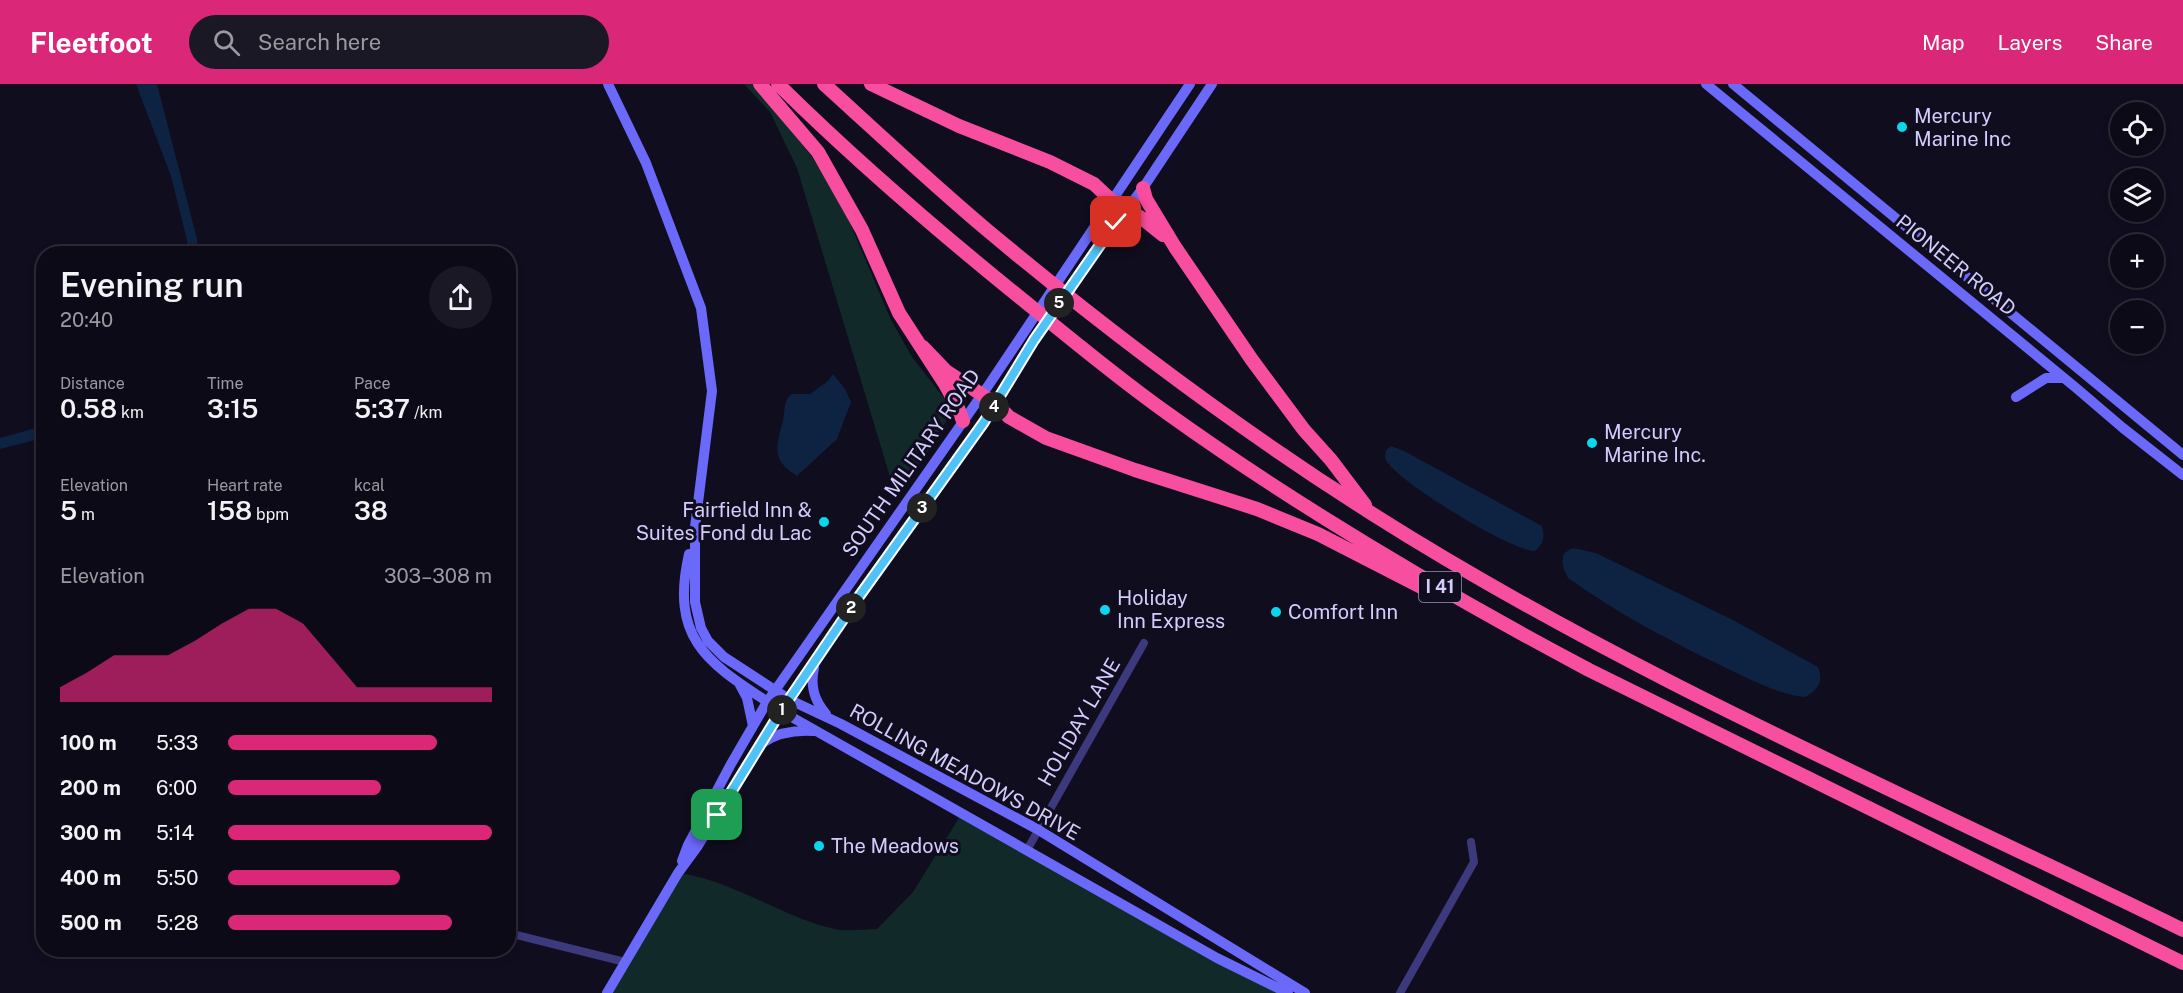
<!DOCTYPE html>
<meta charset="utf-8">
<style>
body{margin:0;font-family:"Public Sans",sans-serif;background:#1a1824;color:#f1f3f6;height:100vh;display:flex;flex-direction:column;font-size:22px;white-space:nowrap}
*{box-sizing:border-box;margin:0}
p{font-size:20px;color:#9a9aa1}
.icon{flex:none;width:33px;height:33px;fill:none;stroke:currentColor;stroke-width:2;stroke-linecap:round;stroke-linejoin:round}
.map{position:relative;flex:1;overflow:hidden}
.details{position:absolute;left:36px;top:162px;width:480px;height:711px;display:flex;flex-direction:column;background:#0c0a17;border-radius:24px;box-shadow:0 3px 9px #0003,0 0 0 2px #2c2b36}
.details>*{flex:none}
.buttons{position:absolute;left:2110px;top:18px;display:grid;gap:12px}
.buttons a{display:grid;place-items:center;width:54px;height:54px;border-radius:50%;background:#0c0a17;box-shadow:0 3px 9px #0003,0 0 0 2px #2c2b36;font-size:30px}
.pin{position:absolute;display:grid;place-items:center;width:51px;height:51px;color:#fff;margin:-26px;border-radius:12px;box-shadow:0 3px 9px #0006}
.km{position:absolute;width:30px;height:30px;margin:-15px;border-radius:50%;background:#222;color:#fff;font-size:16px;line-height:30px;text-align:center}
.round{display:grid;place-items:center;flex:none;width:63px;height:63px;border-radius:32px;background:#1a1824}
.summary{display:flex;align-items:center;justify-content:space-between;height:102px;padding:0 24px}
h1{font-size:33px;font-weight:600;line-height:45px}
.figures{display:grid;grid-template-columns:repeat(3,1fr);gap:9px;height:102px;padding:6px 24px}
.figures div{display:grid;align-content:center}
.figures b{font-size:26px;font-weight:600}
.figures small{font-size:16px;font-weight:400}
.figures p{font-size:16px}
.chart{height:168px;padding:12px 24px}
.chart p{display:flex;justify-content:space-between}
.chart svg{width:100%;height:108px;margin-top:6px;fill:#db2777;opacity:.7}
ul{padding:0 24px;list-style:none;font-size:20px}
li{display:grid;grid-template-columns:96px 72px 1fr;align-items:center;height:45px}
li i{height:15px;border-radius:8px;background:#db2777}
header{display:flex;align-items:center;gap:36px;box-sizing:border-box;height:84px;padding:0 30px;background:#db2777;color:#fff}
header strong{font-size:28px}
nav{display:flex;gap:33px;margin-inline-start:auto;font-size:21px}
.search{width:420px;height:54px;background:#1a1824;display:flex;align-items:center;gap:15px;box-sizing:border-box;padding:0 21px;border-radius:33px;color:#9a9aa1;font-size:22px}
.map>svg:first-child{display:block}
.green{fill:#112928}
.water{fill:#0e2242}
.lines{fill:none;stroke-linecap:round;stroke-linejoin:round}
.minor{stroke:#3c3a7c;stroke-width:8}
.secondary{stroke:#6b69f9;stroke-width:10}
.motorway{stroke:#f84ea0;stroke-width:14}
.route-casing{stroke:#fff;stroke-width:12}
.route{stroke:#4fc3f7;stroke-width:8}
.poi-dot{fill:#0ad7ec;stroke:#100d1f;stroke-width:2}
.labels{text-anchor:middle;stroke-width:6;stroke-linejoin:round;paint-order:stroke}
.shield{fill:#100d1f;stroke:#9893ba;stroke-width:1.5}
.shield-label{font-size:18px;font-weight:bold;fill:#d3cdfd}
.poi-label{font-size:20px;fill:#d3cdfd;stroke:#100d1f;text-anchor:start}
.street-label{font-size:20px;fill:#d3cdfd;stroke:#100d1f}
</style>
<header>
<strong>Fleetfoot</strong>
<div class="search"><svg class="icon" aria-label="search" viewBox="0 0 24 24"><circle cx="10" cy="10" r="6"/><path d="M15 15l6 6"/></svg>Search here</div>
<nav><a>Map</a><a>Layers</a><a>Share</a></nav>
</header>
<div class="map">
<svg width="2183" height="909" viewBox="0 0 2183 909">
<rect width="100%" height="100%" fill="#100d1f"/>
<path class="green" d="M744 0H754L809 69 826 95 847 132 891 236 912 273 947 318 950 327 946 338 897 416 797 84 770 28Z
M962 729 1288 909H607L678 789C733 796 781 833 835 845 848 848 864 845 877 845L913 808Z"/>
<path class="water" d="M136 0H157L197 155 198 169H188L187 156 171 92Z
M833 290 845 305 851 318 837 355 797 392C773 377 775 366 782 340 786 329 782 319 791 310H810L828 297Z
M43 342V354L0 365V354Z
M1391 362 1404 367 1542 442C1545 453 1544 459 1535 467 1511 467 1402 400 1388 379 1384 375 1385 371 1386 366Z
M1573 464 1596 469 1733 536 1818 583C1824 598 1818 606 1805 613 1777 610 1752 596 1728 585 1672 558 1618 530 1568 494 1563 485 1561 479 1564 469Z"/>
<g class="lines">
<path class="minor" d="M1027 766 1144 559
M508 849 625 878
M1400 909 1474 778 1471 758"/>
<path class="secondary" d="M608 0 646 79 701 224 712 307 695 443V518L701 544 708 557 724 573 790 616 841 640 1037 745 1305 909
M1706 0 2075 303 2123 344 2183 391
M1733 0 2183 371
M2016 313 2046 294H2063
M689 470C668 562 715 582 781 627L1217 874 1288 909
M814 584C810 602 814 616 826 630
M740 601 747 614 753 642
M762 659C777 649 795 646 813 647
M682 777 688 761 731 680 767 618 988 302 1190 0
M607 909 678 789 697 763 781 627 855 518 984 338 1034 256 1094 168 1143 104 1212 0"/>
<path class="motorway" d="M760 0 818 68 862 146 899 229 945 300 958 324 963 337
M778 0C857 78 941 150 1028 220 1073 257 1119 295 1167 329 1301 425 1444 509 1589 586L2183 879
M824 0C878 49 931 99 987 146 1109 248 1237 344 1371 429 1628 592 1910 712 2183 846
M871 0 959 42 1050 78 1094 100 1111 116 1143 135 1163 151
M1143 104 1146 115 1175 163 1252 276 1304 346 1331 376 1365 421
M923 263 946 287 996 320 1009 333 1046 354 1135 386 1257 425 1318 450 1429 507"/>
</g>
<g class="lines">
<defs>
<path id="route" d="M717 731 781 627 855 518 984 338 1034 256 1116 138"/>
</defs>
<use href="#route" class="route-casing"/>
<use href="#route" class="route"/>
</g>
<g class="poi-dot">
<circle cx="1902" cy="43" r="6"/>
<circle cx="1592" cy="359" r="6"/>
<circle cx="824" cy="438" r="6"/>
<circle cx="1105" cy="526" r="6"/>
<circle cx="1276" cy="528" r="6"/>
<circle cx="819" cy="762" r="6"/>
</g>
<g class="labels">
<rect class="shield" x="1419" y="488" width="42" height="30" rx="4.5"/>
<g class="shield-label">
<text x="1440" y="509">I 41</text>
</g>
<g class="poi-label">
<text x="1914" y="39">Mercury<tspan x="1914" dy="23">Marine Inc</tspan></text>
<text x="1604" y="355">Mercury<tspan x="1604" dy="23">Marine Inc.</tspan></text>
<text x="812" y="433" text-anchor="end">Fairfield Inn &amp;<tspan x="812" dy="23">Suites Fond du Lac</tspan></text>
<text x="1117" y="521">Holiday<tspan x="1117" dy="23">Inn Express</tspan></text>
<text x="1288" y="535">Comfort Inn</text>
<text x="831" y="769">The Meadows</text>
</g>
<g class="street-label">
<text transform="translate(1956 181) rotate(39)" y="7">PIONEER ROAD</text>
<text transform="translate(911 379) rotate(-55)" y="7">SOUTH MILITARY ROAD</text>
<text transform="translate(1079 638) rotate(-60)" y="7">HOLIDAY LANE</text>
<text transform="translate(965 688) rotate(29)" y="7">ROLLING MEADOWS DRIVE</text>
</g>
</g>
</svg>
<div class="buttons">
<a><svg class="icon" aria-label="locate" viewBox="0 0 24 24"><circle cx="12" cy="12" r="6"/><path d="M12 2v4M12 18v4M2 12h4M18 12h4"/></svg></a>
<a><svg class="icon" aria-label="layers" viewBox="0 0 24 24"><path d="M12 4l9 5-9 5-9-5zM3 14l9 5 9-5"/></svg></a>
<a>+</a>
<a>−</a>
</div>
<div class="pin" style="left:717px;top:731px;background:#1e9e55"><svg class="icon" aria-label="arrive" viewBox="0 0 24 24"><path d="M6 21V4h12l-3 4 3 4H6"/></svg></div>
<div class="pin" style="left:1116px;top:138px;background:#d93025"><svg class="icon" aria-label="check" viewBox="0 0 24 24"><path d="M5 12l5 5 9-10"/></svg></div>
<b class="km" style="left:782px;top:626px">1</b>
<b class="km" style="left:851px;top:524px">2</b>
<b class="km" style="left:922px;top:424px">3</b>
<b class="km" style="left:994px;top:323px">4</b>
<b class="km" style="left:1059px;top:219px">5</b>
<section class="details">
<div class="summary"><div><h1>Evening run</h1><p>20:40</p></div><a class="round"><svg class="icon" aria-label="share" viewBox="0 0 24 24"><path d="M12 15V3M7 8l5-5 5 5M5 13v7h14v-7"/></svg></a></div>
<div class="figures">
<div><p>Distance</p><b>0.58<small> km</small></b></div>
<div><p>Time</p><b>3:15</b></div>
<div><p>Pace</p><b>5:37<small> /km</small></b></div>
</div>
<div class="figures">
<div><p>Elevation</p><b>5<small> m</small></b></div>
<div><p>Heart rate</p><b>158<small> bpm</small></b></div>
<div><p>kcal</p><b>38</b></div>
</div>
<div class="chart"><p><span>Elevation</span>303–308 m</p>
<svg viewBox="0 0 160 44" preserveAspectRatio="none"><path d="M0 44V38L10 32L20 25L30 25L40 25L50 19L60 12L70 6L80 6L90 12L100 25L110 38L120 38L130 38L140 38L150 38L160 38V44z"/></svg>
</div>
<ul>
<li><b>100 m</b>5:33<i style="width:79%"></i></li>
<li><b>200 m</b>6:00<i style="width:58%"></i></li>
<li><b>300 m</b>5:14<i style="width:100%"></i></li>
<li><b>400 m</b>5:50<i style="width:65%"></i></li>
<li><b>500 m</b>5:28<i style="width:85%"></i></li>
</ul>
</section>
</div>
